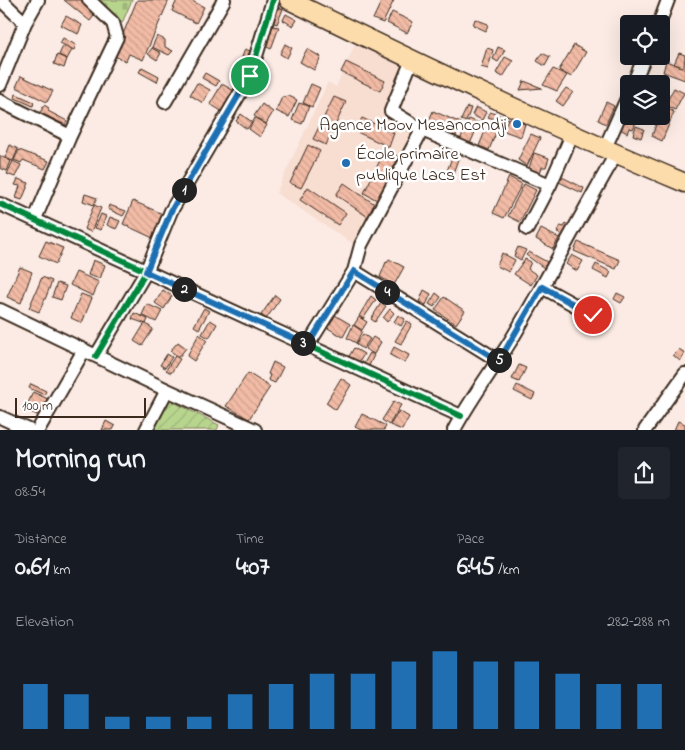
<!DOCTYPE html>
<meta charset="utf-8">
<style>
body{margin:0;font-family:"Indie Flower",sans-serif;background:#20242c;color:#f1f3f6;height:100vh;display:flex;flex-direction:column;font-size:19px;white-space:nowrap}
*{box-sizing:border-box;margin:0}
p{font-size:16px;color:#9ea1a6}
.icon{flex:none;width:28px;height:28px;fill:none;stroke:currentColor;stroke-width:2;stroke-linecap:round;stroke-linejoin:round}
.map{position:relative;height:430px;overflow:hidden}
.sheet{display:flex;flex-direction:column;background:#171b24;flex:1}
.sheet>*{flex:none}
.tools{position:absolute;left:620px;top:15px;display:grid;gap:10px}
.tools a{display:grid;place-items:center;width:50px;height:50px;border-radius:5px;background:#171b24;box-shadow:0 5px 20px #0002;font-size:25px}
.scale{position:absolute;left:15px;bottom:12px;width:131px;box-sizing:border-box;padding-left:5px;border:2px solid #3b2a1e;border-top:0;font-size:14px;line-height:18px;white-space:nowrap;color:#3b2a1e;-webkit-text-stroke:4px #fff;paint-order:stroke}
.pin{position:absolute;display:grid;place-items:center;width:42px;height:42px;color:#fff;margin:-21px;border:2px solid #fff;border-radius:50%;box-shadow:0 1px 5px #0007}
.km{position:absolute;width:25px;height:25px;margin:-12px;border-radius:50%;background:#222;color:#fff;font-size:14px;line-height:25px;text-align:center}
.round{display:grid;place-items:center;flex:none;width:52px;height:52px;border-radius:5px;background:#20242c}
.summary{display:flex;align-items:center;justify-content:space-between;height:85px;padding:0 15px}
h1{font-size:28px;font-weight:700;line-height:38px}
.figures{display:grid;grid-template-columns:repeat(3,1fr);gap:8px;height:85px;padding:5px 15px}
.figures div{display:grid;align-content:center}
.figures b{font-size:25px;font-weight:700}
.figures small{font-size:14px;font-weight:400}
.figures p{font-size:14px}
.chart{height:140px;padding:10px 15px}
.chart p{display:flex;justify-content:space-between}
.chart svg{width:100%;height:90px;margin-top:5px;stroke:#1f6fb2;stroke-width:6}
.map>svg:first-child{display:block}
.built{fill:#f8ddd1}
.cemetery{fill:url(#cemetery-stones);stroke:#7a8056}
.garden{fill:url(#garden-furrows);stroke:#7a8056}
.building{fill:url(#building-back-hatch);stroke:#3b2a1e}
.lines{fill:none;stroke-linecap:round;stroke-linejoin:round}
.minor-casing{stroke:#3b2a1e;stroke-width:16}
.highway-casing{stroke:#3b2a1e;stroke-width:21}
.minor{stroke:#fff;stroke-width:12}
.highway{stroke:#fddcac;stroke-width:18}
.cycleway-casing{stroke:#fff;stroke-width:9}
.cycleway{stroke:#00873e;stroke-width:6}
.route-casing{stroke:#fff;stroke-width:10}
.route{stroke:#1f6fb2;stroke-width:6}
.poi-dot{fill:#1f6fb2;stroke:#fff;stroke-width:2}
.labels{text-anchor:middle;stroke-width:5;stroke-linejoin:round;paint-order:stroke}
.poi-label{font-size:18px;fill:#3b2a1e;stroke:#fff;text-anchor:end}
</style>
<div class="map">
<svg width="685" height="430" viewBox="0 0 685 430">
<defs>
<pattern id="cemetery-stones" width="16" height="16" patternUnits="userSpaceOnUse" patternTransform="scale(1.25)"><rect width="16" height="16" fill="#b8d58e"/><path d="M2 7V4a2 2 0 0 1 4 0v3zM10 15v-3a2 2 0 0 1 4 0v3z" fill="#9fb77a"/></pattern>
<pattern id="garden-furrows" width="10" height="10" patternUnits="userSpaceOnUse" patternTransform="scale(1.25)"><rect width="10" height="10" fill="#b8d58e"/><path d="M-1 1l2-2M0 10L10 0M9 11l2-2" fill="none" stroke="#9fb77a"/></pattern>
<pattern id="building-back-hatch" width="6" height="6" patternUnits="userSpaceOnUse" patternTransform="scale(1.25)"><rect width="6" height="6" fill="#f2bba6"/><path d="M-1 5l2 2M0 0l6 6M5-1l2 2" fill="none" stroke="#d0a18e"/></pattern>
</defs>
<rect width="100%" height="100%" fill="#fbebe4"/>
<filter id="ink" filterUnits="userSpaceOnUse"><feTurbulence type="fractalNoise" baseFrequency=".02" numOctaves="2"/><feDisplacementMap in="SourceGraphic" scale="10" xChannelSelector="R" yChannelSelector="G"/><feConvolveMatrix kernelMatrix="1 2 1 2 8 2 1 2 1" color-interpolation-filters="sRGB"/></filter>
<g filter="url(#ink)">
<path class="built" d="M357 40 406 65 390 113 417 133 358 247 276 193 328 82 336 87Z"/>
<path class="cemetery" d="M98 0H132L122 23Z"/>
<path class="garden" d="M166 398 219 425 217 430H152Z"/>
<path class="building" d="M64 0H82L97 12 90 21Z
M137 0H169L143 60 129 54 126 61 114 56Z
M177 0H190L204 7 196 23 172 11Z
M382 0H394L383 23 373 19Z
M277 7 283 9 277 24 271 22Z
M392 12 413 22 407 33 387 23Z
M286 14 297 20 293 26 283 20Z
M66 16 82 25 78 34 61 25Z
M475 19 488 24 486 31 473 25Z
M272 26 279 27 271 49 265 46Z
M157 36 165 40V47L173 51 169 55 152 47Z
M63 38 76 45 74 50 60 43Z
M285 44 292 48 287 58 280 54Z
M574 45 586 52 571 77 559 70Z
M63 46 72 50 67 59 59 55Z
M498 47 505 50 498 62 493 59Z
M152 48 161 53 157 60 148 54Z
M487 48 493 50 488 69 481 67Z
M245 49 250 51 244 65 240 63Z
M307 49 321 57 314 70 300 62Z
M542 53 550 57 545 66 537 61Z
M679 53 685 55 684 68 674 64Z
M57 55 67 59 64 68 54 64Z
M505 57 513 61 503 77 496 73Z
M666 61 685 68V80L663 72Z
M346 62 385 81 380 91 341 72Z
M142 67 159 76 157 82 139 72Z
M553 69 567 75 557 91 543 85Z
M205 73 219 81 216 86 202 78Z
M21 76 53 91 47 102 16 87Z
M524 81 542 88 520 90Z
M197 83 210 90 203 103 190 95Z
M222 84 236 92 223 112 210 104Z
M311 84 320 88 312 107 303 103Z
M566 88 573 92 563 106 556 101Z
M674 88 684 93 675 110 665 105Z
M16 94 34 102 33 106 15 98Z
M289 96 297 100 289 117 276 111 282 97Z
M334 97 346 102 326 145 313 139Z
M606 102 614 106 606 124 598 120Z
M299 103 309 106 302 124 292 120Z
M262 104 273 112 266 124 254 116Z
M44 105 49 108 48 111 67 121 65 125 40 113Z
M663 106 674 112 662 141 652 136 659 116H661Z
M467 107 471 108 466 122 461 120Z
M476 107 486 112 482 120 472 115Z
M433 111 461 123 456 136 427 125Z
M490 112 504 117 503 122 488 117Z
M241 114 252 122 247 129 236 121Z
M626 115 637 120 633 129 629 128 627 133 620 129Z
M255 118 267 125 260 137 249 129Z
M362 118 394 133 389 147 355 131Z
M508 118 525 124 521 137 504 131Z
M469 119 479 123 470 144 460 140Z
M488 124 498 128 489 150 479 146Z
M636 126 644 129 641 138 633 135Z
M531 134 540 138 527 166 518 160Z
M10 145 18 149 13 161 5 158Z
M308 145 320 151 301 188 290 183Z
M19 150 49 161 45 169 23 160 21 163 14 160Z
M385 150 399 157 377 200 364 193Z
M454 152 460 154 453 173 447 171Z
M534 153 549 158 546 167H542L540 173 529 168Z
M0 156 11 161 7 171 0 168Z
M13 161 21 165 15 177 7 174Z
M509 177 522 184 504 218 493 213Z
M562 177 584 188 582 193 559 182Z
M18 179 29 183 22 200 16 198 20 186 15 185Z
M344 183 376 205 368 217 336 195Z
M524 184 536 190 520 222 508 216Z
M308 187 346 213 338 225 300 200Z
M85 194 97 198 94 205 83 201Z
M133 201 165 215 155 239 123 224Z
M94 205 101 208 91 232 84 229Z
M109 205 126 211 123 216 108 209Z
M101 214 106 216 101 230 95 228Z
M110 217 120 221 116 229 107 225Z
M566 224 569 225 562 239 559 238 561 234 557 232 560 226 564 227Z
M541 229 559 238 553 249 536 239Z
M46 241 63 248 56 264 39 256Z
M578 242 620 260 616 269 574 251Z
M518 247 526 250 521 260 514 256Z
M529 252 547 262 544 268 526 255Z
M502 253 515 260 509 272 497 266Z
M572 255 583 261 577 271 566 264Z
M389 259 404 267 394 285 380 277 386 262 387 263Z
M525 259 531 262 528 269 537 275 531 285 514 274Z
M93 260 105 265 100 279 88 275Z
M596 264 611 272 608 278 593 270Z
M20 267 32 272 21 303 7 297Z
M76 272 99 282 93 296 70 285Z
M42 277 52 281 46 297 39 312 29 308Z
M57 283 66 286 61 300 52 297Z
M163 290 172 296 164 309 155 303Z
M424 290 431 294 426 305 419 302Z
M436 293 441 297 434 307 429 304Z
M617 293 625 297 621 303 614 299Z
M81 294 92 298 82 323 71 318Z
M275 295 280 299 266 319 261 315Z
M371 296 376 300 363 319 359 316Z
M444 297 465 311 456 324 435 310Z
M381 303 386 306 375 322 371 319Z
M147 304 162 311 156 322 142 315Z
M204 308 209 311 199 329 194 326Z
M390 309 394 313 387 322 383 318Z
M134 313 148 319 146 324 132 319Z
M333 314 350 324 343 337 326 327Z
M398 315 405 319 401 326 394 322Z
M359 317 367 322 362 330 354 325Z
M210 320 217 324 209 338 202 334Z
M407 321 412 324 401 344 395 341Z
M145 323 153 329 142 346 134 341Z
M353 325 362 331 356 343 347 338Z
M199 334 207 340 194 361 187 356Z
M363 334 370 339 363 349 356 344Z
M373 337 381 342 374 354 365 349Z
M178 342 186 348 179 357 170 351Z
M394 347 409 355 405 363 390 355Z
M354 348 364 354 358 364 348 358Z
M679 349 685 353 680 361 673 355Z
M370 353 374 355 368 368 363 365Z
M167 354 172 357 165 368 160 365Z
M175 356 180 359 171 373 166 370Z
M273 362 283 367 275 383 268 380 270 375 268 374Z
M519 365 526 368 519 382 512 379Z
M248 373 270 387 249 419 226 406Z
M341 378 351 385 336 410 326 403Z
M31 384 46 391 44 395 29 388Z
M517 385 535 394 532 400 514 391Z
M33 392 48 399 40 416 25 410Z
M394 401 401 405 389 425 382 420Z
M399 411 409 417 402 430 390 425Z
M362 414 386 426 384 430H361L355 427Z
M106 421 115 426 113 430H102Z
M678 421 685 424V430H674Z"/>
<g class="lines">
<defs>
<path id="minor" d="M1 0 25 23
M659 24 668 0
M412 60 391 111 422 130 550 185
M633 84 645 56
M0 85 25 23 38 0
M0 101 70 136
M165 102 224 0
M609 139 629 94
M0 204 461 416
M35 219 70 136 117 37 113 23 89 0
M527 229 550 185 572 135
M354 271 499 361
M542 287 593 315
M0 310 167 390 255 430
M308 345 354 271 361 245 422 130
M96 356 146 272 171 211 250 76 273 0
M0 417 29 430
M38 430 84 350
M146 430 167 390
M454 430C471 398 494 368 513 337 549 276 581 215 616 154
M645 430 685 374"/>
<path id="highway" d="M289 0C420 64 551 127 685 183"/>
</defs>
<use href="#minor" class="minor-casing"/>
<use href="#highway" class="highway-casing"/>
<use href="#minor" class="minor"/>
<use href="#highway" class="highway"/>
<defs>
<path id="cycleway" d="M0 204 461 416
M96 356 146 272 171 211 250 76 273 0"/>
</defs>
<use href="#cycleway" class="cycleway-casing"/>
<use href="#cycleway" class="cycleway"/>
</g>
</g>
<g class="lines" filter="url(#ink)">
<defs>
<path id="route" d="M250 76 171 211 146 272 308 345 354 271 499 361 542 287 593 315"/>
</defs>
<use href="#route" class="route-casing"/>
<use href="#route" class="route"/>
</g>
<g class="poi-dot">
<circle cx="517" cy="124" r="5"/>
<circle cx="346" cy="163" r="5"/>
</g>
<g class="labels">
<g class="poi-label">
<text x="507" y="130">Agence Moov Mesancondji</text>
<text x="356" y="159" text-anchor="start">École primaire<tspan x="356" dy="21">publique Lacs Est</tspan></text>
</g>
</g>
</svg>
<div class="tools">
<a><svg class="icon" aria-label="locate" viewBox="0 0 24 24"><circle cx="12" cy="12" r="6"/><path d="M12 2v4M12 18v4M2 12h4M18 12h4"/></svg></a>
<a><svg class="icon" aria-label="layers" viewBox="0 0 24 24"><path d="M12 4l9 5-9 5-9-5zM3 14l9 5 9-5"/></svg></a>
</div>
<div class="scale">100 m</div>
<div class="pin" style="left:250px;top:76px;background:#1e9e55"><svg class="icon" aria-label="arrive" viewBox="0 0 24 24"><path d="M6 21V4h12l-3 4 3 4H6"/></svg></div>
<div class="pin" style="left:593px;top:315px;background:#d93025"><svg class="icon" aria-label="check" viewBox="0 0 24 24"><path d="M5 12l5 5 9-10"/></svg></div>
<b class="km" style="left:184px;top:190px">1</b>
<b class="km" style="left:184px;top:289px">2</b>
<b class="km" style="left:303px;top:343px">3</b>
<b class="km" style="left:387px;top:292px">4</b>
<b class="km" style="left:499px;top:360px">5</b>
</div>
<section class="sheet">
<div class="summary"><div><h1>Morning run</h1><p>08:54</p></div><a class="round"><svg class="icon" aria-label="share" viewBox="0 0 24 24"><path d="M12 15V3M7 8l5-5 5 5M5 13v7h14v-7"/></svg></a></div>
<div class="figures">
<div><p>Distance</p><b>0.61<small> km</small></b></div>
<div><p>Time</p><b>4:07</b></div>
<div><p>Pace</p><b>6:45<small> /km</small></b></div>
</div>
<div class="chart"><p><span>Elevation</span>282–288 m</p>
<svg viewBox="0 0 160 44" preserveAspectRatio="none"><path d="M5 44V22M15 44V27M25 44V38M35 44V38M45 44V38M55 44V27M65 44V22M75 44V17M85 44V17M95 44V11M105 44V6M115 44V11M125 44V11M135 44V17M145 44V22M155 44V22"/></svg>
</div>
</section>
